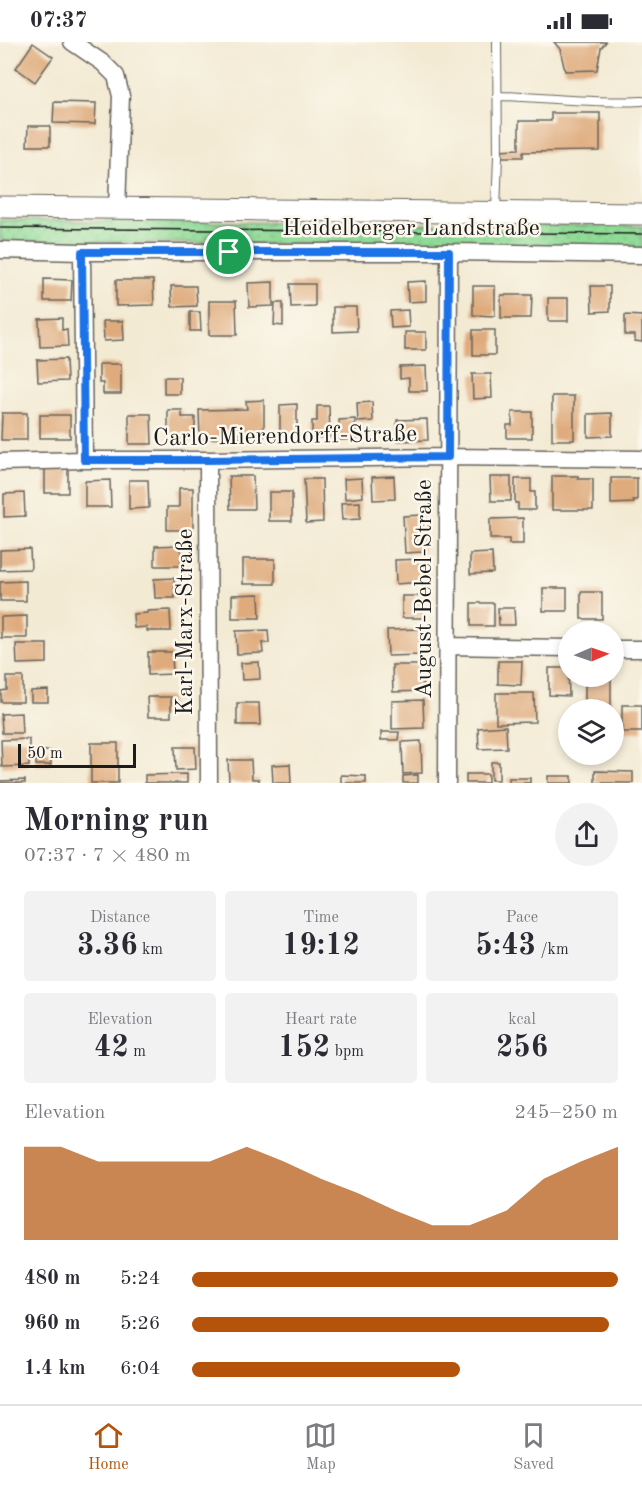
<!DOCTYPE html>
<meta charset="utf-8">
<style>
body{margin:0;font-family:"Old Standard TT",serif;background:#f2f2f3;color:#2b2b33;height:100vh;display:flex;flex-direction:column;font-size:22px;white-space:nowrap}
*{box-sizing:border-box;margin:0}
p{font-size:20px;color:#7c7c81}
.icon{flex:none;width:33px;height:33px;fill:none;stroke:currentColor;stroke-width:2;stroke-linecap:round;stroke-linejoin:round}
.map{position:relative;height:741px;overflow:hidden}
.sheet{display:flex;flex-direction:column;background:#fff;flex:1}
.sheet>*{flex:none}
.needle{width:39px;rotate:88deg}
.tools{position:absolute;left:558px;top:579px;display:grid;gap:12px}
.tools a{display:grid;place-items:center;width:66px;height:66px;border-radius:50%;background:#fff;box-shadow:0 3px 9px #0003;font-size:30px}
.scale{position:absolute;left:18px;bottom:15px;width:118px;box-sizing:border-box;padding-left:6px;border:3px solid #1c1c1c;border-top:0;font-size:16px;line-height:21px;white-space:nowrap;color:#1c1c1c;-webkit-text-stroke:4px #fbf7ec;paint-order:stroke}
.pin{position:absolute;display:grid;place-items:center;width:51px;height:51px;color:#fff;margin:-26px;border:3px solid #fff;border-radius:50%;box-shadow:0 2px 6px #0007}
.round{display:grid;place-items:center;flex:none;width:63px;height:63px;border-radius:32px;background:#f2f2f3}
.overview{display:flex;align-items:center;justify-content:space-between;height:102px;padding:0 24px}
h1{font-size:33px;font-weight:800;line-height:45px}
.figures{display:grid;grid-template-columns:repeat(3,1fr);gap:9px;height:102px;padding:6px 24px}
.figures div{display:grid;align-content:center;border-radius:6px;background:#f2f2f3;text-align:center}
.figures b{font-size:30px;font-weight:800}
.figures small{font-size:16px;font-weight:400}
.figures p{font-size:16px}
.chart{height:168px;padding:12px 24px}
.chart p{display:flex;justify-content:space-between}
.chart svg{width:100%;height:108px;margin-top:6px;fill:#b45309;opacity:.7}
ul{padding:0 24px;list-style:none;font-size:20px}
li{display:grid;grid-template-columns:96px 72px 1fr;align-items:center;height:45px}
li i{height:15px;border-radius:8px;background:#b45309}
.status{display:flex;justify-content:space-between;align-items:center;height:42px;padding:0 30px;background:#fff;direction:ltr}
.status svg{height:16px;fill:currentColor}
.tabs{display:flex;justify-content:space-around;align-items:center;height:84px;border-top:2px solid #e1e1e2;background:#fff;font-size:16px;color:#7c7c81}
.tabs a{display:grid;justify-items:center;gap:3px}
.tabs .on{color:#b45309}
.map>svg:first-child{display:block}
.grass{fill:url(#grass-dots);stroke:#567c5a;stroke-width:1.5}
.building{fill:#dfab7d}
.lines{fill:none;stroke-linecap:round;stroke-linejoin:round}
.service-casing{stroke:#67645c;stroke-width:10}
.minor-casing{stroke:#67645c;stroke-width:19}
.tertiary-casing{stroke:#67645c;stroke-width:23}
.service{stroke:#fff;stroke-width:8}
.minor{stroke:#fff;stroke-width:16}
.tertiary{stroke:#fff;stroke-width:21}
.tram{stroke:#1c1c1c;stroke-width:1.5}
.route-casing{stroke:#fff;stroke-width:12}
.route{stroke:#1a73e8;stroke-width:8}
.labels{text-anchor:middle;stroke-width:5;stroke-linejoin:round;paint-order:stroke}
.street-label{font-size:24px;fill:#1c1c1c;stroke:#fbf7ec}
</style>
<div class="status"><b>07:37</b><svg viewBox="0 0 49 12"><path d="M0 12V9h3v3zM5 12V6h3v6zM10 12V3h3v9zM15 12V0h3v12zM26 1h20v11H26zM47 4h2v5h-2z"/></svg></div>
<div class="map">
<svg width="642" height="741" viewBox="0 0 642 741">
<defs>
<pattern id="grass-dots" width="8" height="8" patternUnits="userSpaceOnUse" patternTransform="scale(1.5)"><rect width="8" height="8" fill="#90db97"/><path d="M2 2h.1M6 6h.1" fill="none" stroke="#7cbb82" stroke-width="1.8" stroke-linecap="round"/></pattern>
</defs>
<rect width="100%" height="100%" fill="#fbf7ec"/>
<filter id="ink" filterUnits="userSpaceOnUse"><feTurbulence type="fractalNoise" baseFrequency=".0167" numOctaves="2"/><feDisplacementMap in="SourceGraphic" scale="12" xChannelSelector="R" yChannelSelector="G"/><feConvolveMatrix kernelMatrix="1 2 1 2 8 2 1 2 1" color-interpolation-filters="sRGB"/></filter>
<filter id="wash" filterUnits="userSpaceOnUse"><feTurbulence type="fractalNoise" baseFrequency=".008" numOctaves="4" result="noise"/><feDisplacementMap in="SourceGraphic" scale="24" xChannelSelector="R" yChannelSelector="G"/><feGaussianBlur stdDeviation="1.35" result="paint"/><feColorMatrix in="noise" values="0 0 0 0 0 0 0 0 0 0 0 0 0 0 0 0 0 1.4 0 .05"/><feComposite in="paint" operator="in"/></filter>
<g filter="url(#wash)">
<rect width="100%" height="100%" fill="#f3ead3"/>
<path class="grass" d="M0 178 642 184V206L0 199Z"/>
<g id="blocks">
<path class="building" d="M554 0H606L601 6 597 28 565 29 560 7Z
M33 1 53 15 35 40 16 26Z
M54 60 96 61 95 82 53 81Z
M551 71H600V109L523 110V115H499V108L519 107V79H551Z
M28 84H50V104H27Z
M44 237 72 238 71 259H44Z
M116 238H153L154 263 116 264Z
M426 239V259L408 260 407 240Z
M273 240V264L249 265 248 241Z
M290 242H315V264L291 265Z
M171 244H196L197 264 172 265Z
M473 244H495V274L473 273Z
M591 244H610V269L592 270Z
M501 253H532L531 276H501Z
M548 256H568V279H548Z
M209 259H236L237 293H209Z
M275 261H283V284L274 283Z
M333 265H356L357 289 333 290Z
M408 268 409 285 391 286 390 269Z
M190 270H200L201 289H190Z
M625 273 642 274V300L635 299V293H625Z
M62 276V288L67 287 68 304 40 305 39 277Z
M103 279H123L124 298 104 299Z
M473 288H495V313H473Z
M405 290H426V308H405Z
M66 317 67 339 38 340 37 318Z
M99 322H121V352H103V341H99Z
M426 324 427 349H409V336L400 337V325Z
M472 332H491L492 356 473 357Z
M164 335H180V352H164Z
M552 354H574V398H552Z
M264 358V395L200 397 199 368 247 367 246 359Z
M372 360 373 379 358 380 357 361Z
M297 362V396H280V363Z
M317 364H329L330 395 312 396V379H317Z
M168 368H182V375H195V397H168Z
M512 370H532V396H507V383H512Z
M2 371H27V398H1Z
M612 371V394L588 395V372Z
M129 372H151L152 402H129Z
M40 373H70V396H40Z
M355 377 356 397 340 398 339 378Z
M427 377 428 398 397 399V378Z
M45 426H68V451H45Z
M229 434H253L254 467H230Z
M394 434 395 457 373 458 372 435Z
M552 434H578V437H593V468H552Z
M490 435H511V459H491Z
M362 436 363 455 345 457 344 437Z
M611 436H637V458H633L634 461 611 462Z
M304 437H322L323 480 306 481Z
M515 437H531V450H535V468H518V461H515Z
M110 438 111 465H85V439Z
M129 438H148L149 466 129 467Z
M179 446H193V488H167V465H179Z
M269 450H292V479H269Z
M24 451 25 474 4 475V452Z
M360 460V477L342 478 341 461Z
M422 473 423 510 405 511 403 474Z
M523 476V502H509V497H490V477Z
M181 503V524H155V504Z
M30 507 31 527 0 528V508Z
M492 511 493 531 470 532V512Z
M243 517H275V542H243Z
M423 517 424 540 396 542 395 518Z
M174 536 175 556H155L154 537Z
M26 539V559H0V540Z
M543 546H567V569H543Z
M581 550H602V577H581Z
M259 552 260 576H232V553Z
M402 554H423V576H402Z
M471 561H494V584H471Z
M498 566H514L515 583H499Z
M170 568 171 589H147V585L134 586 133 572 147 571V569Z
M27 574V596H1V575Z
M420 587 421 613 388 614 387 588Z
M268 588 269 601H262L263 611 237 612 236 589Z
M16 602H47V621L17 622Z
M148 610H172L173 632 148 633Z
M498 619H522L521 643 498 642Z
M259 620 260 637 242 638 241 621Z
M392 623H422L423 649 393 650Z
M549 626H568L569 654 549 653Z
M7 635H23V660H1V649L7 648Z
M585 636H611V668H591V665H585Z
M48 648V660H31V649Z
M496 651H534L535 680 496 681Z
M147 655H171V675H148Z
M423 658 424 686 392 687V659Z
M237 661H259L260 683H237Z
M622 663H642V690H622Z
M21 671 22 691H2L1 672Z
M506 684 507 706 479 707 478 686Z
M381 690H399L398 698H381Z
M29 697V724L2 725 1 698Z
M421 699 422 731 403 732 402 700Z
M91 701H118V741H91Z
M175 705H195L196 727 176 728Z
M36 709H51V723H36Z
M228 718H251L252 737H259V741H229Z
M491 720H499V738H491Z
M290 722 291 741H273L272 723Z
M595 729 633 730V741H595Z
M187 732V741H145V733Z
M466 732H488V741H466Z
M341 733 366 734V741H341Z
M418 733V741H403V734Z
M548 734H572V741H548Z
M509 736H530V741H509Z
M25 738V741H0V739Z"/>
</g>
</g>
<g filter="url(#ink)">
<use href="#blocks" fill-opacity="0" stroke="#67645c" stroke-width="1.5"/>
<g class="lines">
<defs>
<path id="service" d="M497 54C545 55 594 62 642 59
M496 169 498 114 497 0"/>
<path id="minor" d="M72 0 103 21 116 34 121 54 117 166
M0 208 82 210H449L642 213
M82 210 84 418
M208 418 209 741
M0 420 84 418H208L448 415 642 417
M447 604 568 606
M614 607H642
M447 741 449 210"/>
<path id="tertiary" d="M0 165 642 172"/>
</defs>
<use href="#service" class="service-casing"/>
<use href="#minor" class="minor-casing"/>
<use href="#tertiary" class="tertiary-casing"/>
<use href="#service" class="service"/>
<use href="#minor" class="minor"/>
<use href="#tertiary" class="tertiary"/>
<path class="tram" d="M0 186 642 192"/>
</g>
</g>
<g class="lines" filter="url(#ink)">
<defs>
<path id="route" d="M82 210H449L448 415 208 418H84Z"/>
</defs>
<use href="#route" class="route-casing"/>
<use href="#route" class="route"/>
</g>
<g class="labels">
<g class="street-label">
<text x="411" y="193">Heidelberger Landstraße</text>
<text transform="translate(285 393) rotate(-1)" y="8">Carlo-Mierendorff-Straße</text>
<text transform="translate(423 547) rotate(-90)" y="8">August-Bebel-Straße</text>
<text transform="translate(184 580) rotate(-90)" y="8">Karl-Marx-Straße</text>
</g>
</g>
</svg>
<div class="tools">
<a><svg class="needle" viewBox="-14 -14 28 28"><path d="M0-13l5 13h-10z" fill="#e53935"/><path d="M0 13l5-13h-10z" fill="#7c7c81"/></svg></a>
<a><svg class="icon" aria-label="layers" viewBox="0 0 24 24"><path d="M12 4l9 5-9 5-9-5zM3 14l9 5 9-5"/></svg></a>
</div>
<div class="scale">50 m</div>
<div class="pin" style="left:229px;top:210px;background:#1e9e55"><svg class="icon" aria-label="arrive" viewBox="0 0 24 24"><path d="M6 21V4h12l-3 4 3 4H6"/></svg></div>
</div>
<section class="sheet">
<div class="overview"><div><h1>Morning run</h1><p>07:37 · 7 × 480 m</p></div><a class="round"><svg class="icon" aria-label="share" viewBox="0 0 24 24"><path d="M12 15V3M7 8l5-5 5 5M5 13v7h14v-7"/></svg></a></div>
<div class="figures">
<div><p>Distance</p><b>3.36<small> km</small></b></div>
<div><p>Time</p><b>19:12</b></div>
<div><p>Pace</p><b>5:43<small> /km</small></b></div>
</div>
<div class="figures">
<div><p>Elevation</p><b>42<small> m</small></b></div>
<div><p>Heart rate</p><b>152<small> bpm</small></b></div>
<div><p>kcal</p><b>256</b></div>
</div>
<div class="chart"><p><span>Elevation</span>245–250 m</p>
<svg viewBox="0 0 160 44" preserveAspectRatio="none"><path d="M0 44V6L10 6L20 12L30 12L40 12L50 12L60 6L70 12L80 19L90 25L100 32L110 38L120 38L130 32L140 19L150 12L160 6V44z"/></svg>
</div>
<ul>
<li><b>480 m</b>5:24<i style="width:100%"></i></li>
<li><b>960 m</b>5:26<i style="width:98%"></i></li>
<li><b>1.4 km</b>6:04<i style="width:63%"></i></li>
</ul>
</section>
<nav class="tabs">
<a class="on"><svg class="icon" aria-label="home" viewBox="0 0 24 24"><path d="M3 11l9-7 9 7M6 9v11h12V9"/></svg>Home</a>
<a><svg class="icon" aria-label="map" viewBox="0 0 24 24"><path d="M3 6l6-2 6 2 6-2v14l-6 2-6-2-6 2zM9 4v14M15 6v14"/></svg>Map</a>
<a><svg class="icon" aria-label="saved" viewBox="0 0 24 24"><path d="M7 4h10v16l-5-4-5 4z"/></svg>Saved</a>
</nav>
